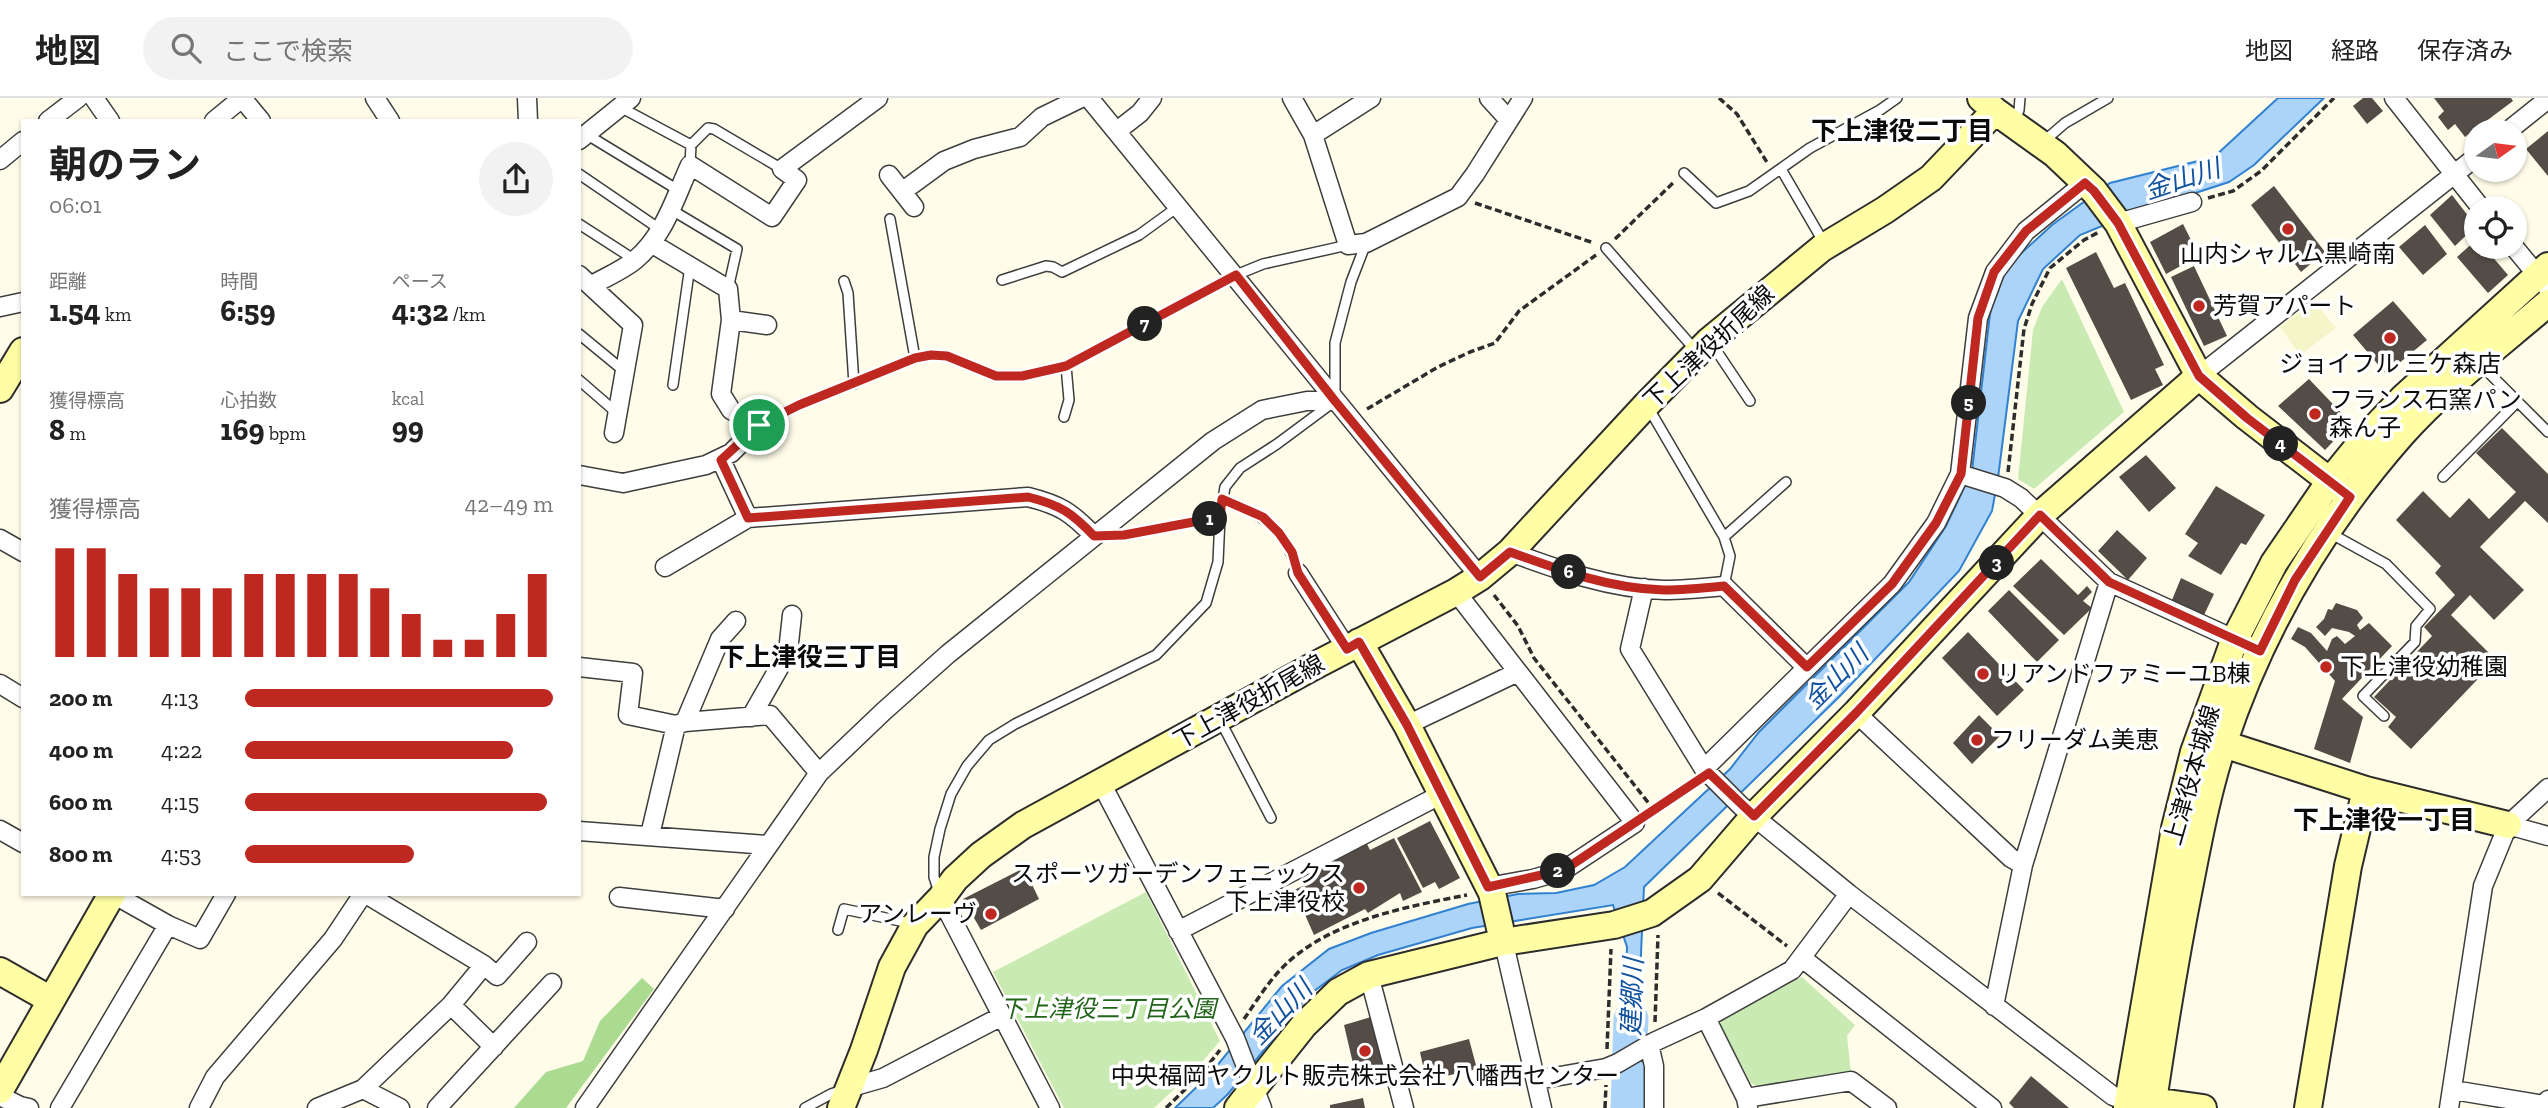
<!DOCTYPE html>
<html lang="ja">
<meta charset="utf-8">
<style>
body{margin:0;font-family:"Zilla Slab","Noto Sans JP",serif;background:#f2f2f2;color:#222;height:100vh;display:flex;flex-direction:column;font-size:26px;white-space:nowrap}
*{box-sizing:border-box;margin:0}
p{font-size:23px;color:#767676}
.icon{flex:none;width:38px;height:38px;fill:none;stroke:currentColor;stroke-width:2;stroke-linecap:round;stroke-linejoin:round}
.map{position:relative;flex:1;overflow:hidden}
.side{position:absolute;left:21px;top:21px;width:560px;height:777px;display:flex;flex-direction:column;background:#fff;border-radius:0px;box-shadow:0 2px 5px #0004}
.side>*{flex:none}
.needle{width:46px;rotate:76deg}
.buttons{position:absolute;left:2464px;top:21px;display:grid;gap:14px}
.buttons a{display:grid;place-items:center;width:63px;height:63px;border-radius:50%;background:#fff;box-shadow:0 2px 5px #0004;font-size:35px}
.pin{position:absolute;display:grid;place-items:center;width:60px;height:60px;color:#fff;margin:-30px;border:4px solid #fff;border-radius:50%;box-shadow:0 2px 7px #0007}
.km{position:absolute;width:35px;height:35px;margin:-18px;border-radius:50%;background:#222;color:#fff;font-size:19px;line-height:35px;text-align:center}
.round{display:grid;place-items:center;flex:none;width:74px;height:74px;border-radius:37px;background:#f2f2f2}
.overview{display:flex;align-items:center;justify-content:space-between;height:119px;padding:0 28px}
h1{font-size:38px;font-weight:700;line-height:52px}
.stats{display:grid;grid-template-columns:repeat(3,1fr);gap:10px;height:119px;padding:7px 28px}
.stats div{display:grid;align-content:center}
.stats b{font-size:30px;font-weight:700}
.stats small{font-size:19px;font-weight:400}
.stats p{font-size:19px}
.chart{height:196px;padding:14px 28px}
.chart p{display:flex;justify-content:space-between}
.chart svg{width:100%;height:126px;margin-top:7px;stroke:#be2820;stroke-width:6}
ul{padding:0 28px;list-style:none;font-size:23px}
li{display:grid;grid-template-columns:112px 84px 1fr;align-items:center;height:52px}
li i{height:18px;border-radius:9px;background:#be2820}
header{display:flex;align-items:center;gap:42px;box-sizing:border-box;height:98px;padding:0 35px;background:#fff;border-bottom:2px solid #e0e0e0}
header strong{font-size:33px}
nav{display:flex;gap:38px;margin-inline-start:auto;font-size:24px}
.search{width:490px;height:63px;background:#f2f2f2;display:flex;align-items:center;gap:18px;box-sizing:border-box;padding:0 24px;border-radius:38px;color:#767676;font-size:26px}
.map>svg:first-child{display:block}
.farmland{fill:#f4f5c9}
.green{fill:#c9eab2}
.forest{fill:#abdb91}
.water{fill:#acd4f8;stroke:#3181d1;stroke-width:2}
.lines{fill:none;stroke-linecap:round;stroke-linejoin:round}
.river{stroke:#acd4f8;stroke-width:35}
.building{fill:#544d47}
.lane-casing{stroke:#3e3e3e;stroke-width:12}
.street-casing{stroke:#3e3e3e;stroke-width:21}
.secondary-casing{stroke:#2d2d2d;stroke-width:30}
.path{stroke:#2d2d2d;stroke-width:3.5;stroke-dasharray:7 3.5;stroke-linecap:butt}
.lane{stroke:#fff;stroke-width:9}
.street{stroke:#fff;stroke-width:18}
.secondary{stroke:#fffea4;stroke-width:26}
.route-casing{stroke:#fff;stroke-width:14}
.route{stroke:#be2820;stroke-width:9}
.poi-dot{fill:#be2820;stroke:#fff;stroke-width:2.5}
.labels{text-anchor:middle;stroke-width:7;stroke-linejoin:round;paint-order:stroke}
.poi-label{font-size:24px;fill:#0b0b0b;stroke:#fff;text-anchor:start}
.street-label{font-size:24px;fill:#0b0b0b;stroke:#fff}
.park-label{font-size:24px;font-style:italic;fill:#22641a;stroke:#fff}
.neighbourhood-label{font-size:26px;font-weight:bold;fill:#0b0b0b;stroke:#fff}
.water-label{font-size:26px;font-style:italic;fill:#12539f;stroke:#fff}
</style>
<header>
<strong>地図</strong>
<div class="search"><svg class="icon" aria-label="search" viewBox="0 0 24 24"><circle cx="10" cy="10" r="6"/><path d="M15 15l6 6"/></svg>ここで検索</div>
<nav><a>地図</a><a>経路</a><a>保存済み</a></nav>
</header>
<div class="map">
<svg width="2548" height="1010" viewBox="0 0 2548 1010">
<rect width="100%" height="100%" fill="#fffde9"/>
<path class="farmland" d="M2314 203 2336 230 2300 257 2280 229Z"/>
<path class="green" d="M2062 181 2124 314 2034 391 2018 381 2033 232 2042 209Z
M1146 794 1220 943 1194 973 1154 1010H1064L993 874Z
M1802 879 1855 927 1847 938 1851 975 1761 990 1751 985 1721 929V921Z"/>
<path class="forest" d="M642 880 654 891 566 1010H514L546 974 583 963 600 923Z"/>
<path class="water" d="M2278 0H2324L2254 67 2229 84 2131 116 2080 137 2043 171 2018 223 1998 380 1992 413 1959 473 1839 599 1644 789 1637 944 1623 951 1627 849 1613 807 1472 830 1378 857 1342 872 1309 897 1228 996 1213 1010H1175L1211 975 1282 888 1329 851 1371 835 1468 806 1518 796 1556 795 1594 787 1625 769 1730 671 1759 634 1909 484 1946 428 1972 373 1990 216 1998 183 2016 160 2052 127 2110 85 2214 59Z"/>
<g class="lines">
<path class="river" d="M1628 1010 1631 921"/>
</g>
<path class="building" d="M2363 0H2372L2383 13 2367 26 2353 8Z
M2434 0H2511L2513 3 2465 39 2455 26 2448 32 2438 19 2444 13Z
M2548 33V78L2526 51Z
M2274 88 2325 154 2301 174 2251 107Z
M2452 97 2476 128 2455 148 2430 117Z
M2183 126 2199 158 2166 176 2150 144Z
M2425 127 2447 156 2423 177 2399 149Z
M2476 142V149H2498L2499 150 2491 157 2508 177 2488 195 2457 159Z
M2096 154 2114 190 2125 185 2164 267 2155 271 2163 287 2131 302 2066 170Z
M2194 168 2227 238 2204 248 2171 179Z
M2393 203 2427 242 2386 276 2353 237Z
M2309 281 2351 325 2325 352 2278 308Z
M2502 330 2548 376V425L2525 403 2480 449 2524 492 2494 522 2470 497 2451 517 2496 562 2411 651 2388 629 2396 619 2374 599 2432 538 2424 529 2455 497 2435 475 2441 468 2396 422 2423 393 2450 420 2469 400 2489 421 2516 394 2476 355Z
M2146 357 2176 390 2149 414 2119 379Z
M2216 388 2265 417 2246 447 2241 445 2221 477 2188 458 2198 445 2185 436Z
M2117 432 2147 460 2128 482 2098 453Z
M2041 461 2078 497 2087 488 2092 494 2083 503 2092 510 2064 537 2013 488Z
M2181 480 2214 496 2204 517 2172 502Z
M2009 492 2059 542 2037 564 1988 513Z
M2336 505 2357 512 2363 520 2357 527 2360 532 2369 525 2392 548 2342 601 2363 619 2350 665 2314 651 2335 583 2305 549 2291 541 2298 529 2311 535 2327 553 2332 541 2337 538 2345 546 2355 538 2349 534 2332 530 2325 538 2316 529 2324 521 2328 511 2332 512Z
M1968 534 2024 592 1997 618 1942 560Z
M1979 617 2000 638 1972 666 1953 645Z
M1430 723 1460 780 1439 791 1435 784 1423 790 1397 740Z
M1394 740 1422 794 1403 803 1400 795 1368 815 1365 811 1314 837 1294 792 1305 787 1302 780 1367 746 1370 752Z
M1024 770 1039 801 981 832 963 801Z
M1371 919 1386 980 1358 987 1344 927Z
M1469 941 1477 971 1437 980 1433 966 1423 968 1420 954Z
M2031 978 2069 1010H2014L2009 1005Z
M1363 1000 1365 1010H1330V1007Z"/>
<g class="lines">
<defs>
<path id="lane" d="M620 9 691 47
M2015 22 2019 12 2020 0
M586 36 678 92
M2043 44 2065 25 2108 0
M690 67 691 47 708 30 714 31 782 71
M1781 71 1824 145
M1684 75 1716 105 1749 93 1810 50 1880 12 1897 0
M579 76 661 132
M670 111 737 151 728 191
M890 121 915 260
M579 126 635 162
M1606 150 1697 254
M1002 182 1046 168 1053 169 1062 174 1139 137 1179 108
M844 183 848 195 854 286
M579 236 624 273
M1712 246 1750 303
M2480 266 2548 334
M579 282 617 315
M673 287 690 168
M1648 309 1724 439 1730 458 1724 488
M1064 319 1069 302 1066 268
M759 327 799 307 915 260 931 257 947 258 996 278H1022L1066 268 1236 177 1263 166 1348 147
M2443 379 2518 303
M1222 401C1265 420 1284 426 1298 475
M2328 434 2386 466 2430 511 2416 528 2415 544 2363 598 2384 618
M1097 438 1124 437 1220 419
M1724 439 1786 384
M1220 622 1271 720
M939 794 934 779V759L940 731 951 696 967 668 989 642 1015 626 1156 557 1206 505 1218 464 1220 419 1225 389 1240 370 1277 346 1335 303V245L1351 184 1366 145
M838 832 844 811 914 826
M805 1010 831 996 843 992"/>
<path id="street" d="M94 0 110 23
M242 0 261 23
M375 0 390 23
M527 0 528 23
M1089 0 1480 479
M1292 0 1313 37
M1371 0 1313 37 1348 147 1366 145 1458 99 1475 76 1523 0
M1489 0 1509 22
M2394 0 2481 110
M48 23 78 0
M214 23 242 0
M1117 33 1140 15 1152 0
M2508 33 2548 1
M579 42 631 0
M0 62 23 43
M889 77 914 109
M903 93 944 63 974 51 1020 39 1042 19 1081 0
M2118 125 2192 104
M651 145 728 191 731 222
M2514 149 2548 190
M579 177 633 227 614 335
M592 187C606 179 623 172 635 162 664 138 675 100 690 67L772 119 797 82 782 71 878 0
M0 209 23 204
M2199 278 2476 59
M1960 376 2005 390 2021 400 2109 484 2260 553
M579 377 623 385 706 367 731 355 759 327 731 312 721 296 731 222 767 227
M748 420 1028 399C1060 407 1071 414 1094 438
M0 441 23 454
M1510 454C1559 472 1611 491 1664 492 1684 492 1704 490 1724 488L1806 569
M665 469 748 420 721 362
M1298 475 1347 551
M1644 490 1630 551 1704 671 1741 708 1849 796 2113 998 2128 1004 2137 1003
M1456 494 1635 725 1564 772 1533 781 1488 789
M579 569 633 575 628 617 676 627 685 624 770 617 819 675
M0 586 23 600
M1856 615 2011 760 2023 767
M751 619 788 554 792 517
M685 624 720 541 736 523
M1407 627 1518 574
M1704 671 1892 486 1936 425 1960 376 1978 220 1995 174 2026 133 2085 85
M1101 685 1235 940 1262 1010
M2508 727 2548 738
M0 732 23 745
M579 733 768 747
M650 737 676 627
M113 796 168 827 200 841 226 796
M619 799 725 811
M941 800 1050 1010
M1178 833 1442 696
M1501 833 1542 1010
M1802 860 1992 1010
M484 867 497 878 527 844
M1369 877 1404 1010
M451 907 494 949
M1994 908 2023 767 2109 484
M1706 920 1746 1000 1748 1010
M1649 946 1654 968V1010
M1537 982 1606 970 1618 965 1654 944 1706 920 1792 872 1849 796
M848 990 883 980 1002 918
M363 991 400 1010
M2453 992 2544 1007 2548 1002
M0 998 20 1008 29 1010
M1746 1000 1851 983 1887 1010
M60 1010 168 827
M199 1010 215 979 333 841 363 796
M317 1010 363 991 451 907 484 867 366 796
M437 1010 552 885
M585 1010 819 675 884 613 948 556 1213 343 1262 312 1307 303H1335
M2449 1010 2483 788 2508 727 2548 690"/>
<path id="secondary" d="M1995 13 2055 56 2094 93 2118 125 2199 278 2247 319 2344 394
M0 291 23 253
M1359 544 1407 627 1492 795 1500 830
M2208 641 2366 692 2508 727
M0 873 51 902
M0 992 112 796
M2153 1003 2203 1010
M841 1010 864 952 892 869 915 827 941 800 955 781 981 757 1023 727 1314 568 1456 494 1480 479 1510 454 1647 306 1709 243 1822 150 1885 112 1931 80 1995 13 1981 0
M1238 1010 1304 927 1338 894 1369 877 1503 844 1614 827 1652 815 1700 781 1754 718 1856 615 2040 417 2199 278
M2127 1010 2175 730 2194 654 2234 543 2274 465 2330 383 2365 340 2404 299 2548 168
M2152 1010C2163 935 2175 860 2190 785 2199 739 2208 691 2223 646 2261 531 2322 427 2402 336 2445 288 2499 247 2548 205
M2308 1010 2348 768 2366 692"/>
</defs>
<use href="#lane" class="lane-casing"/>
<use href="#street" class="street-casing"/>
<use href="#secondary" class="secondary-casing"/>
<path class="path" d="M1719 0 1737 16 1768 66
M2208 100 2233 93 2261 73 2334 0
M1475 105 1594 145
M1615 141 1675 83
M1367 311 1438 269 1470 254 1495 245 1519 213 1596 157
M2008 374 2024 231 2032 206 2050 170 2084 142 2099 134
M1494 497 1518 528 1534 560 1654 712 1651 715
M1654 712 1692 686
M1718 795 1787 848
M1244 921C1256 904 1268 884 1283 869 1329 823 1405 809 1467 797
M1655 924 1658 837
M1607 951 1611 851
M1166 1010 1202 975 1220 952
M1605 1010 1606 987"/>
<use href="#lane" class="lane"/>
<use href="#street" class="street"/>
<use href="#secondary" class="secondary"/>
</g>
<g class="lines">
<defs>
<path id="route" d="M2085 85 2094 93 2118 125 2199 278 2247 320 2350 399 2295 482 2260 553 2109 484 2040 417 1856 615 1754 718 1709 675 1564 772 1488 789 1407 627 1359 544 1347 551 1298 475 1292 454 1279 435 1263 419 1222 401 1220 419 1124 437 1094 438C1071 414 1060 407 1028 399L748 420 721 362 759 327 799 307 915 260 931 257 947 258 996 278H1022L1066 268 1236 177 1335 303 1480 479 1510 454C1559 472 1611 491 1664 492 1684 492 1704 490 1724 488L1807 569 1892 486 1936 425 1961 376 1978 220 1994 174 2026 133Z"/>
</defs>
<use href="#route" class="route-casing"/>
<use href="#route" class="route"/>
</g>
<g class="poi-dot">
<circle cx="2288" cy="131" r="7"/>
<circle cx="2199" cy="208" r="7"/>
<circle cx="2390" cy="240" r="7"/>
<circle cx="2315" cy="316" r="7"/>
<circle cx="2326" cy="569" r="7"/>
<circle cx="1983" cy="576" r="7"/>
<circle cx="1977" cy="642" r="7"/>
<circle cx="1359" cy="790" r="7"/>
<circle cx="991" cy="816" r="7"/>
<circle cx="1365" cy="953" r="7"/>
</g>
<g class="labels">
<g class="poi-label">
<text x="2288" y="164" text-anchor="middle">山内シャルム黒崎南</text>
<text x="2213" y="216">芳賀アパート</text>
<text x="2390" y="274" text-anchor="middle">ジョイフル 三ケ森店</text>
<text x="2329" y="310">フランス石窯パン<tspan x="2329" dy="28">森ん子</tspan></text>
<text x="2340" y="577">下上津役幼稚園</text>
<text x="1997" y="584">リアンドファミーユB棟</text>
<text x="1991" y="650">フリーダム美恵</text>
<text x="1345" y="784" text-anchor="end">スポーツガーデンフェニックス<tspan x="1345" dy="28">下上津役校</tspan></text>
<text x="977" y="824" text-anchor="end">アンレーヴ</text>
<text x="1365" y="986" text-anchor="middle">中央福岡ヤクルト販売株式会社 八幡西センター</text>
</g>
<g class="street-label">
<text transform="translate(1709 249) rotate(-43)" y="8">下上津役折尾線</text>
<text transform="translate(1249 604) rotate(-29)" y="8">下上津役折尾線</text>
<text transform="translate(2192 677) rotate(-74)" y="8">上津役本城線</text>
</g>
<g class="park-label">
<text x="1108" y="919">下上津役三丁目公園</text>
</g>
<g class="neighbourhood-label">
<text x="1902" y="42">下上津役二丁目</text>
<text x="810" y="568">下上津役三丁目</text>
<text x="2384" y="731">下上津役一丁目</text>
</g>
<g class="water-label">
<text transform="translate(2182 81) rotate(-18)" y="9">金山川</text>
<text transform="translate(1836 579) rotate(-45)" y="9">金山川</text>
<text transform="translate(1632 899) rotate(-88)" y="9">建郷川</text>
<text transform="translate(1280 914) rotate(-46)" y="9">金山川</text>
</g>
</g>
</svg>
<div class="buttons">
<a><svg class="needle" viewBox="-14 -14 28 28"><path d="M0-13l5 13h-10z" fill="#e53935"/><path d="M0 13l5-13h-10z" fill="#767676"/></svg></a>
<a><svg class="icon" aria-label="locate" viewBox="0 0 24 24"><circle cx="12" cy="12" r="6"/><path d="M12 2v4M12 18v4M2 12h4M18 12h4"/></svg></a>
</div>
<div class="pin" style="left:759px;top:327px;background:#1e9e55"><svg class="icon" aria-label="arrive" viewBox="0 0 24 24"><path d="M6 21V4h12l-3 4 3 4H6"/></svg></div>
<b class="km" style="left:1210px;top:421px">1</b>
<b class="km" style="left:1558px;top:773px">2</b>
<b class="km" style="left:1997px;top:465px">3</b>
<b class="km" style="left:2281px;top:346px">4</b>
<b class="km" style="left:1969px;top:305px">5</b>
<b class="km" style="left:1569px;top:474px">6</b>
<b class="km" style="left:1145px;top:226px">7</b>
<section class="side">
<div class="overview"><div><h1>朝のラン</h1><p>06:01</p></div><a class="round"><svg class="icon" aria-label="share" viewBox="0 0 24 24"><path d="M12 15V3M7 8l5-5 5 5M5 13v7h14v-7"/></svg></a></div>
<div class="stats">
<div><p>距離</p><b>1.54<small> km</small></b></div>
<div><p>時間</p><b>6:59</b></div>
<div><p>ペース</p><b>4:32<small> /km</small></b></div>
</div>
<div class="stats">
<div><p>獲得標高</p><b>8<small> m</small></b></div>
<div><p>心拍数</p><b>169<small> bpm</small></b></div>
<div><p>kcal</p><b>99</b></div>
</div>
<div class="chart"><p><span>獲得標高</span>42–49 m</p>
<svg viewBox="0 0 160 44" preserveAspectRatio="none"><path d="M5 44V6M15 44V6M25 44V15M35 44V20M45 44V20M55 44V20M65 44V15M75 44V15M85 44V15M95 44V15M105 44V20M115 44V29M125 44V38M135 44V38M145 44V29M155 44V15"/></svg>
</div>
<ul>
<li><b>200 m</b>4:13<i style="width:100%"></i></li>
<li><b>400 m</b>4:22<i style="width:87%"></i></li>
<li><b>600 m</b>4:15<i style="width:98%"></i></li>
<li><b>800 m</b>4:53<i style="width:55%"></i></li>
</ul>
</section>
</div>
